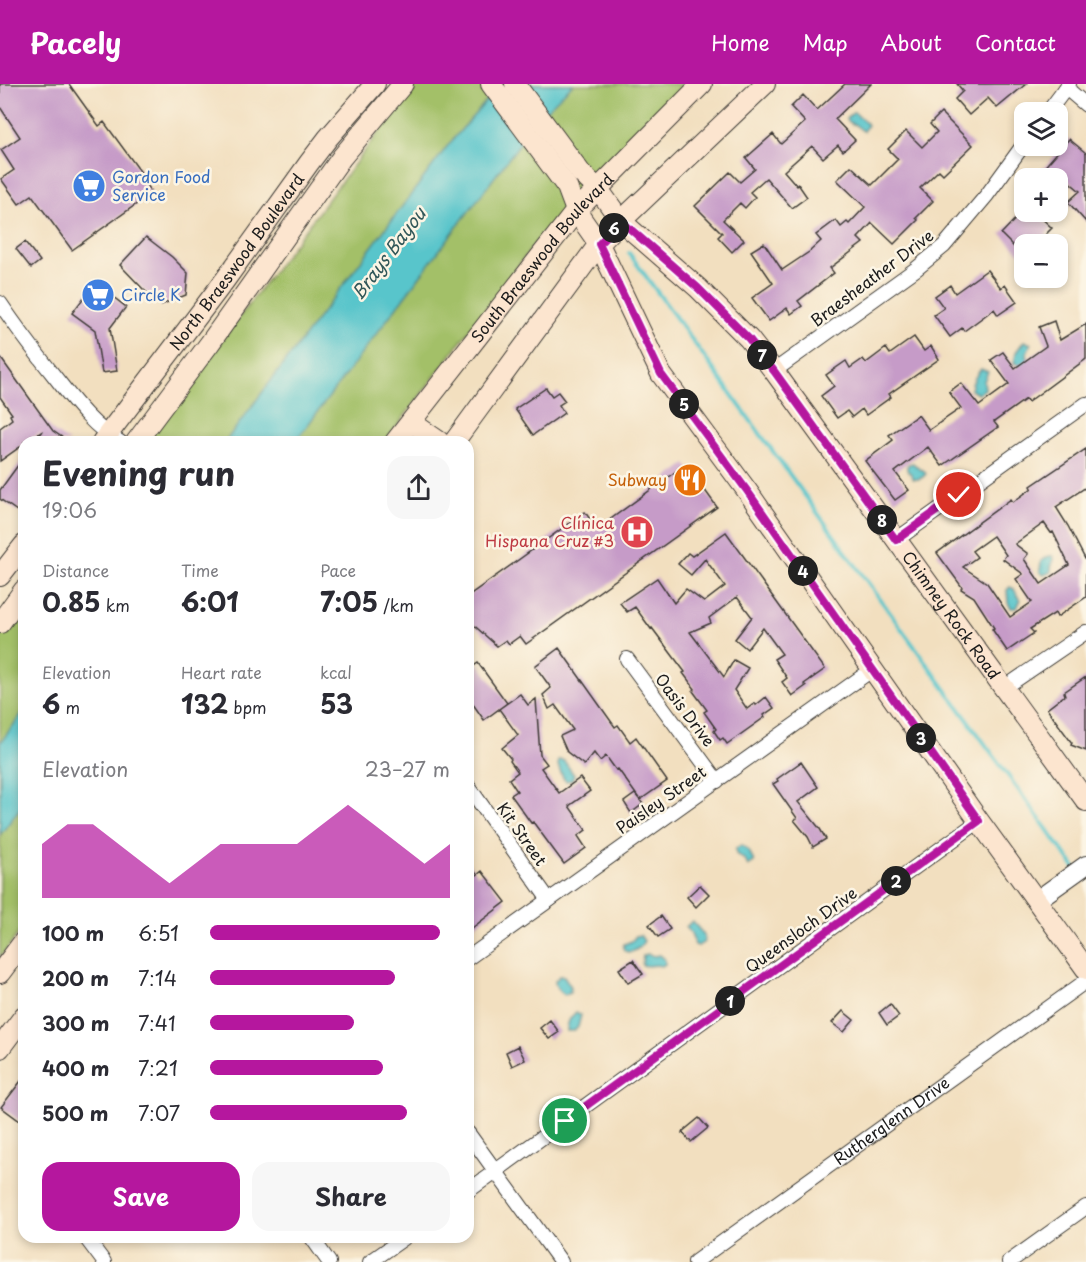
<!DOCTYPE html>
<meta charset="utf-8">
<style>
body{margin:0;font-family:"Playpen Sans",sans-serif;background:#f7f7f7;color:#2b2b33;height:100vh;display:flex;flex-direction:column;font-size:22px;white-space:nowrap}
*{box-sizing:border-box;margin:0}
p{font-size:20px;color:#7c7c81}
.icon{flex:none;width:33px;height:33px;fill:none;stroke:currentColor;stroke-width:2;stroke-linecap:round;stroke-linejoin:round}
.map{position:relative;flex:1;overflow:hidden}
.side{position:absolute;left:18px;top:352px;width:456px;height:807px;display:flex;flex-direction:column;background:#fff;border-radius:18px;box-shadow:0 3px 9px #0003}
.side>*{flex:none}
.tools{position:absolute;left:1014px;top:18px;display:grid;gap:12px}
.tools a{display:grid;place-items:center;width:54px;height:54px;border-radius:12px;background:#fff;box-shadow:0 3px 9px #0003;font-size:30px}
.pin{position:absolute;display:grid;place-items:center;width:51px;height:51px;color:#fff;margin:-26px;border:3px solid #fff;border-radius:50%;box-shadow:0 2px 6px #0007}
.km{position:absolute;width:30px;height:30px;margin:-15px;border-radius:50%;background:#222;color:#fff;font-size:16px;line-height:30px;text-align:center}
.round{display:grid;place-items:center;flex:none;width:63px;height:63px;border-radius:18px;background:#f7f7f7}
.head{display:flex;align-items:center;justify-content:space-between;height:102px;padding:0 24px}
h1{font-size:33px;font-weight:700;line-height:45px}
.stats{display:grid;grid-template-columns:repeat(3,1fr);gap:9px;height:102px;padding:6px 24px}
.stats div{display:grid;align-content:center}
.stats b{font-size:26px;font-weight:700}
.stats small{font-size:16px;font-weight:400}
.stats p{font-size:16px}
.chart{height:168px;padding:12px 24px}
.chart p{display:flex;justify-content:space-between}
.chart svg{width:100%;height:108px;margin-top:6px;fill:#b5179e;opacity:.7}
.action{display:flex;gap:12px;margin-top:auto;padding:12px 24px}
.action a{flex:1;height:69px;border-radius:18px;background:#b5179e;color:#fff;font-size:24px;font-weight:700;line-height:69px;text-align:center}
.action a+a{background:#f7f7f7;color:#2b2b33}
ul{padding:0 24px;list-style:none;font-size:20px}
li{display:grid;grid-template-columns:96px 72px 1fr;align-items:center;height:45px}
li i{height:15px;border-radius:8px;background:#b5179e}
header{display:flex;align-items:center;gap:36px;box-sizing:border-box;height:84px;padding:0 30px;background:#b5179e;color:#fff}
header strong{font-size:28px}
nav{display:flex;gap:33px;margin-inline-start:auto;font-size:21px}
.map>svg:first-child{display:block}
.green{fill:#a3c067;stroke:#606e42;stroke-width:1.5}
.water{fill:#58c5cb;stroke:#3a7074;stroke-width:1.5}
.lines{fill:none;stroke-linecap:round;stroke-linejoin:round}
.stream{stroke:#58c5cb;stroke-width:4}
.building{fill:#c69bc8;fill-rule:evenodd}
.minor-casing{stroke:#3c3934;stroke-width:16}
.tertiary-casing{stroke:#3c3934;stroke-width:20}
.secondary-casing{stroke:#3c3934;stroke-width:22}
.minor{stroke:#fff;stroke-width:14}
.tertiary{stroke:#fff;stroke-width:18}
.secondary{stroke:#fce5cf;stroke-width:20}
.route-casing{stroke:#fff;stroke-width:12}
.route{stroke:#b5179e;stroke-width:8}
.labels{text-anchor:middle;stroke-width:5;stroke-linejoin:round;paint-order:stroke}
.shop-label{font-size:16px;fill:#366cbe;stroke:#fcf5e5;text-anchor:start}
.street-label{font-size:16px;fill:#1c1c1c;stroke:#fcf5e5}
.food-label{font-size:16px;fill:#c56008;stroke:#fcf5e5;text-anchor:end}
.health-label{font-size:16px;fill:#be3a42;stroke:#fcf5e5;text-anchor:end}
.water-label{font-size:18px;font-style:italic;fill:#315759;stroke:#fcf5e5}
</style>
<header>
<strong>Pacely</strong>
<nav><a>Home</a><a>Map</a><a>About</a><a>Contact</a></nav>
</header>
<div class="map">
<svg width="1086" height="1178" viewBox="0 0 1086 1178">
<rect width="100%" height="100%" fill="#fcf5e5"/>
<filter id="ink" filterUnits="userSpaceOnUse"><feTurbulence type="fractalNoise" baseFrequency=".0167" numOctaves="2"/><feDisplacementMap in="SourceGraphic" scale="12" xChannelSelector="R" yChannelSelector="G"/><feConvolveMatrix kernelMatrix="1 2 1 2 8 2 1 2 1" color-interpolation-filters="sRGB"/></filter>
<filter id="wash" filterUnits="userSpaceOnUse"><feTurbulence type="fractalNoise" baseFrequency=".008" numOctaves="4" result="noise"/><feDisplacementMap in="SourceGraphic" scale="24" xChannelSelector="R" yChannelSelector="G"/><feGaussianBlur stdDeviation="1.35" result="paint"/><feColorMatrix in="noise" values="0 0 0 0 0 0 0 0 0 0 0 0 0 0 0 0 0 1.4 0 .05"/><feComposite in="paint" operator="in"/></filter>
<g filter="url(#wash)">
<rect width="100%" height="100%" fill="#f2dfbf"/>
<path class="green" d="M415 0H686L603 82 537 157 385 358H145Z
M24 521V842L0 874V553Z"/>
<path class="water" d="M501 0H573L542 30 295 358H225L449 60Z
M854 28 868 41 863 47 854 40H852L846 35Z
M1024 257 1031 260 1027 268 1028 277 1022 282 1014 279 1016 268Z
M981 285 988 288 984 297 985 305 978 310 971 306C972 297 976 292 981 285Z
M913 379 919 385 923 386 926 389C924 394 917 397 912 394L911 390 907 386V382L909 380Z
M1049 472H1053L1054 475 1051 483V488L1044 491 1040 488 1041 477Z
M1010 503 1014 505 1020 517 1017 524H1011L1008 519 1007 506Z
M24 627V719L0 751V659Z
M559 676 564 677 574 691 572 696 566 697C562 694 557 681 558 677Z
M742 761 749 767 754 778 748 782 745 776 736 770V764Z
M692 837 704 851V858L698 862 695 861 691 849 686 843Z
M640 851 644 857C640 864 633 870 625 867L623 864 624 860 632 857 636 852Z
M647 870 654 872 659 871 665 876V880L662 882C655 880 649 883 642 881L643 872Z
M560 892H564L571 903 570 908 565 911C560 908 555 903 555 897Z
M576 928 581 931 578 943 574 947H567C567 938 570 934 576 928Z"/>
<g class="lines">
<path class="stream" d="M629 169 1075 784"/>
</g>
<g id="blocks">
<path class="building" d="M0 0H69L99 42 104 38 145 94 142 96 152 109 72 166 32 111 19 120 1 95 14 86 1 66 20 53 0 23Z
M845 0H871L835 35 855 56 843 67 838 61 823 74 812 62 784 87 797 102 798 100 807 113 792 124 766 94 750 108 755 113 745 124 740 119 723 136 744 156 732 168 718 153 722 149 695 122 730 88 740 98 755 85 746 74 773 50 781 60 805 38 791 23 803 11 817 26Z
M957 0H1026L997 24 988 14 969 31 955 15 963 7Z
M941 29 973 61 943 90 939 86 920 104 933 117 916 134 918 136 894 160 872 139 858 154 863 159 830 184 834 189 798 217 802 222 791 230 787 224 769 237 752 214 773 199 751 167 764 159 782 186 809 168 821 157 816 151 836 136 841 143 847 138 849 140 865 123 837 96 851 82 872 101 898 75 888 65 906 47 922 63 937 48 930 40Z
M1069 55 1086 69V138L1068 118 1080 107 1062 92 1059 94H1035Z
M1022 128H1035L1052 144 1046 150 1050 154 1044 160H1024V173L1001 150Z
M146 153 172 173 188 189 186 211 161 221 144 206 120 181Z
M25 158 40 177 31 184 16 165Z
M987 186 1001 204 1005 201 1017 218 998 231 994 225 964 247 962 244 950 253 934 231 944 224 935 212 950 201 955 209Z
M95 199 126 223 110 244 117 287 102 289 95 246 72 229Z
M1054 237 1060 256 1086 240V275L1028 318 1026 315 994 338 998 343 942 382 928 363 895 388 909 406 895 416 865 377 893 356 889 351 918 331 929 346 961 324 949 308 961 299 979 322 1009 300 991 276 1003 268 1015 284 1046 262 1039 243Z
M914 253 924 267 931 262 939 275 889 310 891 313 866 331 862 325 852 333 847 327 837 334 821 312 834 302 826 291 846 277 850 284 863 275 866 279 886 264 890 270Z
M0 273 53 347 69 358H34L43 347 26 358H24V360L0 377V344L12 335 10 331 12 330 0 313Z
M546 304 552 312 558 308 565 317 559 321 564 329 533 351 515 325Z
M1086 365V403L1056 423 1068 442 1086 477V513L1057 533 1055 529 1030 545 1034 549 1007 567 992 545 994 544 974 513 961 505 962 503 937 469 1011 415 1013 418 1032 404 1031 402ZM1044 439 1051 449 1053 448 1069 481 1041 500 1024 475 1028 470 1015 460ZM993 452 1006 471 1003 475 1023 490 1016 495 1032 518 1010 533 987 499 963 483 977 473 972 467Z
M24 373V417L17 427 0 415V406Z
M686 380 717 423 526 560 520 552 509 560 506 556 497 562 468 536V512L585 428 597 445Z
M726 448 825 585 804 600 806 602 792 612 782 598 787 594 774 575 782 570 763 544 747 565 735 555 752 533 737 513 709 534 711 539 690 548 724 593 734 576 748 584 734 606 747 625 755 619 756 621 766 613 774 624 764 631 765 633 727 660 723 654 720 656 714 647 716 645 704 628 707 626 693 607 695 605 683 589 685 588 652 544 651 545 635 523 627 528 620 519 657 494 674 519 686 505 704 518 725 502 705 475 691 491 678 480 688 469 692 472Z
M559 564 615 643 618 641 630 658 636 653 667 697 640 716 618 685 616 686 606 672 600 677 594 669 584 681 567 668 560 652 573 646 555 621 549 625 543 611 551 604 535 582Z
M478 579 507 619 484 636 468 613V586Z
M1086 593V667L1071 661 1072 659 1047 625 1065 611 1064 608Z
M520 610 528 621 536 615 540 671 547 680 541 684 559 709 580 694 590 707 569 722 586 746 578 752 586 764 564 780 533 738 531 739 511 711 517 707 509 695 518 688 510 677 511 675 502 664 518 651 499 625Z
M801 678 818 703 798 718 820 745 826 755 813 763 808 753 794 736 797 734 773 700 778 697 777 695Z
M635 710 643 720 631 729 624 718Z
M468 778 477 791 482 787 506 818 468 847Z
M700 801 709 810 696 823 687 813Z
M661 832 670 845 658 853 649 841Z
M633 876 643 890 628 899 619 885Z
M890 920 899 932 887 941 879 929Z
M843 927 854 936 844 948 832 939Z
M550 936 559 948 549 955 540 944Z
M518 962 525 976 512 982 506 968Z
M24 993V1040L1 1023Z
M699 1034 708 1044 691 1058 682 1048Z"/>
</g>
</g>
<g filter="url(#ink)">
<use href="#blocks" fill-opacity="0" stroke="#3c3934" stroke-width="1.5"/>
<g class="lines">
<defs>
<g id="minor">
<path d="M1066 4 1086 21"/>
<path d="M1048 28 1069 0"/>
<path d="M0 219C17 244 36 269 55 293 74 317 93 343 120 358"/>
<path d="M774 287 916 185 944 162 987 111 1024 60"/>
<path d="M896 456 1086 320"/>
<path d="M627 575 717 697"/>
<path d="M1004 604 1086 548"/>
<path d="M468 702 549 816"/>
<path d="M468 874 873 585"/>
<path d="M468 1049 561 1178"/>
<path d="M468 1107 979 737"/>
<path d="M86 1154 104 1178"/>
<path d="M312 1154 329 1178"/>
<path d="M370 1178 404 1154"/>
<path id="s1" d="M695 1178 1086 897"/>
<path d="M1009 1178 1086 1123"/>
</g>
<path id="tertiary" d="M1037 816 1086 781"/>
<g id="secondary">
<path d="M491 0 567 103 576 127 599 160 661 290 748 408 979 737 1086 885"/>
<path id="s2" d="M515 0 581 89 599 106 621 137 698 204 749 255 774 287 1086 717"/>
<path d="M411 338 440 358"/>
<path id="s3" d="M102 358 225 196 309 79 328 54 375 0"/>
<path d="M136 358 210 259 342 73 403 0"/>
<path id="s4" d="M395 358 576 127 702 0"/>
<path d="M454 358 599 160 621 137 765 0"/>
<path d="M0 492 24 461"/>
<path d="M0 539 24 506"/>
<path d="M0 889 24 857"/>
<path d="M0 964 24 932"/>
</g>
</defs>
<use href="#minor" class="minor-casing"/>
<use href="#tertiary" class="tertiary-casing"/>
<use href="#secondary" class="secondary-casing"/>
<use href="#minor" class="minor"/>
<use href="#tertiary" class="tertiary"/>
<use href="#secondary" class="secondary"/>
</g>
</g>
<g class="lines" filter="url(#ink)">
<defs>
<path id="route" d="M565 1037 979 737 748 408 661 290 599 160 621 137 698 204 749 255 774 287 896 456 959 411"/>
</defs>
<use href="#route" class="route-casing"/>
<use href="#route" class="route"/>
</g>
<defs>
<symbol id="supermarket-disc" viewBox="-11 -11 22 22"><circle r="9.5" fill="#3f7fe0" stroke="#fcf5e5"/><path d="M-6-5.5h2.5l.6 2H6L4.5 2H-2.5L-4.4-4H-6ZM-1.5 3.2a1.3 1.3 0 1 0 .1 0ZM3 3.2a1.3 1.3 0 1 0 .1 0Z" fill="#fff"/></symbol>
<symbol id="restaurant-disc" viewBox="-11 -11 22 22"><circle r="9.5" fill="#e8710a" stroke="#fcf5e5"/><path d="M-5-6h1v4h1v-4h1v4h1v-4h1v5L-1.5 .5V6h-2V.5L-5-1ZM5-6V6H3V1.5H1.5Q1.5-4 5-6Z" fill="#fff"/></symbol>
<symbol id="hospital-disc" viewBox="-11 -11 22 22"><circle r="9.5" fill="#e0444e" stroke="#fcf5e5"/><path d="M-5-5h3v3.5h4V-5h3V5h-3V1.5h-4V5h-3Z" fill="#fff"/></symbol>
</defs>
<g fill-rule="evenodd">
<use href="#supermarket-disc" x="70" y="83" width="38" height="38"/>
<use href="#supermarket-disc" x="79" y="192" width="38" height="38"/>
<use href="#restaurant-disc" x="671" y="377" width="38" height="38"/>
<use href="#hospital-disc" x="618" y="429" width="38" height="38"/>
</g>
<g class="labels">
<g class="shop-label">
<text x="112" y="99">Gordon Food<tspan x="112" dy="18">Service</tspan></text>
<text x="121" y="217">Circle K</text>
</g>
<g class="street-label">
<text dy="6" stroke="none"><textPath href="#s4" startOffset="236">South Braeswood Boulevard</textPath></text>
<text dy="6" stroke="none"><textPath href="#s3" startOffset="225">North Braeswood Boulevard</textPath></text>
<text transform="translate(872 194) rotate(-37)" y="6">Braesheather Drive</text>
<text dy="6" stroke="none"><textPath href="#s2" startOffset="690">Chimney Rock Road</textPath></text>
<text transform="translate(685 626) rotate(53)" y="6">Oasis Drive</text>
<text transform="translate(661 716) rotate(-35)" y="6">Paisley Street</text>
<text transform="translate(522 750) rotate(55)" y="6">Kit Street</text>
<text transform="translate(801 846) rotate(-36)" y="6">Queensloch Drive</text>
<text dy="6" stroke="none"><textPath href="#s1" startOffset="242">Rutherglenn Drive</textPath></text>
</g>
<g class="food-label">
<text x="667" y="402">Subway</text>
</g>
<g class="health-label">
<text x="614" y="445">Clínica<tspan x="614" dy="18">Hispana Cruz #3</tspan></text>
</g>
<g class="water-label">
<text transform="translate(389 170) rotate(-53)" y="6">Brays Bayou</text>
</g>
</g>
</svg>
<div class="tools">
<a><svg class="icon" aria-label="layers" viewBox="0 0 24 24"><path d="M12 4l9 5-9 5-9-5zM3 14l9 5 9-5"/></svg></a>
<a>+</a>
<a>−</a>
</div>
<div class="pin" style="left:565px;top:1037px;background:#1e9e55"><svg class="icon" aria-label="arrive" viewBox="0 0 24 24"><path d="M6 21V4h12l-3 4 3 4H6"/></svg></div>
<div class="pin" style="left:959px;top:411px;background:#d93025"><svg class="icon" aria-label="check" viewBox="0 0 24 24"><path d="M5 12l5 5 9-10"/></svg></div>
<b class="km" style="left:730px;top:917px">1</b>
<b class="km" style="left:896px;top:797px">2</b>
<b class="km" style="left:921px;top:654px">3</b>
<b class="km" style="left:803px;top:487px">4</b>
<b class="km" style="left:684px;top:320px">5</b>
<b class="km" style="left:614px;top:144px">6</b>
<b class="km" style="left:762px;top:271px">7</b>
<b class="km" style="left:882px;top:436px">8</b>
<section class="side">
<div class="head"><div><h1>Evening run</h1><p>19:06</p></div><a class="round"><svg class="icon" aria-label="share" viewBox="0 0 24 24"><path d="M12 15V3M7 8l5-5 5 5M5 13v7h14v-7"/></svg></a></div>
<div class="stats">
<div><p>Distance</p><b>0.85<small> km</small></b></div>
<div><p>Time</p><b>6:01</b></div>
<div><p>Pace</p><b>7:05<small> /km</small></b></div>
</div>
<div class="stats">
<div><p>Elevation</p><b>6<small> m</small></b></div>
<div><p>Heart rate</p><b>132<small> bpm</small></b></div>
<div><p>kcal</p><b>53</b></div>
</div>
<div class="chart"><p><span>Elevation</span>23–27 m</p>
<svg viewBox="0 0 160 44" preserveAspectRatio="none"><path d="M0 44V22L10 14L20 14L30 22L40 30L50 38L60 30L70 22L80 22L90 22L100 22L110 14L120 6L130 14L140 22L150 30L160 22V44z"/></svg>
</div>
<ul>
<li><b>100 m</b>6:51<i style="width:96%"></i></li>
<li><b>200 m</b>7:14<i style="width:77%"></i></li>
<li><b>300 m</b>7:41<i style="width:60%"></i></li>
<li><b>400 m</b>7:21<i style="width:72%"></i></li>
<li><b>500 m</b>7:07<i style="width:82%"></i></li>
</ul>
<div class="action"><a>Save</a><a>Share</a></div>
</section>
</div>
